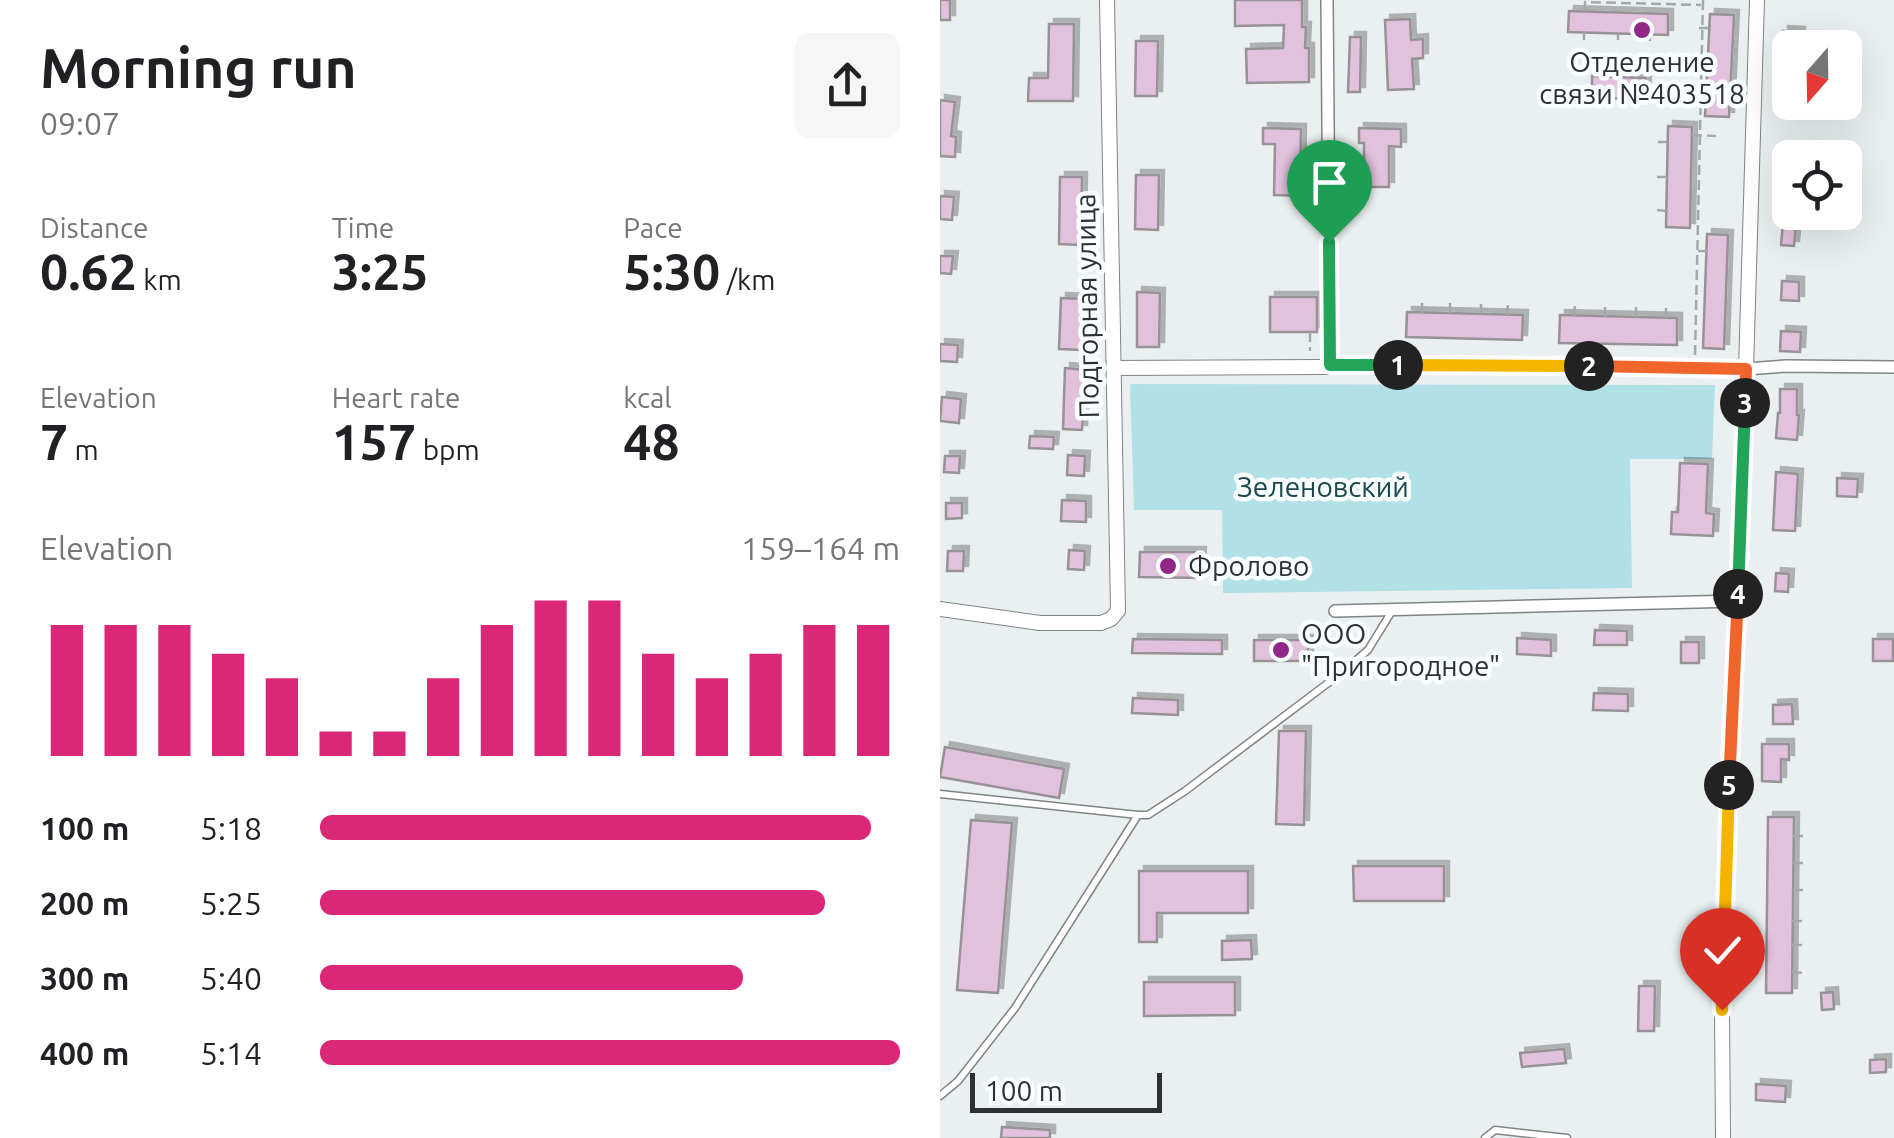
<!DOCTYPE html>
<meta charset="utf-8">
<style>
body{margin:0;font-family:Ubuntu,sans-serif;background:#f6f6f6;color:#202124;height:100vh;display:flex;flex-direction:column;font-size:38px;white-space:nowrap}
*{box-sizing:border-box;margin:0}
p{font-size:32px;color:#757577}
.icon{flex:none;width:55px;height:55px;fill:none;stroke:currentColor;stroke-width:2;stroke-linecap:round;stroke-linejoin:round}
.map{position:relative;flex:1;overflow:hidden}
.details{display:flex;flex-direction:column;background:#fff;width:940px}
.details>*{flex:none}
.needle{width:65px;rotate:200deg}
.controls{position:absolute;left:832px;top:30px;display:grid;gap:20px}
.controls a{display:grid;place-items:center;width:90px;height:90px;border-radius:15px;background:#fff;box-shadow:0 10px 40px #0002;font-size:50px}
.scale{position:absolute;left:30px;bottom:25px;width:192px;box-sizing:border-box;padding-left:10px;border:5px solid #2e3031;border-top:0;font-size:28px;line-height:35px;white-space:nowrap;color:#2e3031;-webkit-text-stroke:8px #f8fdfe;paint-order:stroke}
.pin{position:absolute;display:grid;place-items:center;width:85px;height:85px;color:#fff;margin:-102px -42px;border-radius:50% 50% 50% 0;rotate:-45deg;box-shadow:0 0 10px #0007}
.pin .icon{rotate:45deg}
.km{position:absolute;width:50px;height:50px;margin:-25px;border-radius:50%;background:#222;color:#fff;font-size:28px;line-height:50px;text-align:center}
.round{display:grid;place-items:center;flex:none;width:105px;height:105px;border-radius:15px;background:#f6f6f6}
.summary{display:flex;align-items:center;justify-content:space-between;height:170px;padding:0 40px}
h1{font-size:55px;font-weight:700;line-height:75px}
.stats{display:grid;grid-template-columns:repeat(3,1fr);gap:15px;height:170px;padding:10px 40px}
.stats div{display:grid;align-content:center}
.stats b{font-size:50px;font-weight:700}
.stats small{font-size:28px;font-weight:400}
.stats p{font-size:28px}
.chart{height:280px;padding:20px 40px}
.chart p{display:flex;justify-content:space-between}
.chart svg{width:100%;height:180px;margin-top:10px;stroke:#db2777;stroke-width:6}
ul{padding:0 40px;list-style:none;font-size:32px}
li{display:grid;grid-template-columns:160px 120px 1fr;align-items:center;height:75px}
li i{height:25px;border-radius:12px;background:#db2777}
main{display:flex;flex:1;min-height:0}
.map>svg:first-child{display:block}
.green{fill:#b1e0e7}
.building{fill:#e2c1dd;stroke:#969295;stroke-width:2.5;filter:url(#shadow)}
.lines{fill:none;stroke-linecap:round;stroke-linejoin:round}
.service-casing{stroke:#7f8485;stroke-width:9}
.minor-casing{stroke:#7f8485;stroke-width:14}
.tertiary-casing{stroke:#7f8485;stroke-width:16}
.path{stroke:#a3a8a9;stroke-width:2.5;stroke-dasharray:10 5;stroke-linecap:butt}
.service{stroke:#fff;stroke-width:6}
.minor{stroke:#fff;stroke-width:11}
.tertiary{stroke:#fff;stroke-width:14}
.split-1-casing{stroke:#fff;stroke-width:20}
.split-2-casing{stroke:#fff;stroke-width:20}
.split-3-casing{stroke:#fff;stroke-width:20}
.split-4-casing{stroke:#fff;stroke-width:20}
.split-5-casing{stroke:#fff;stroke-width:20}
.split-6-casing{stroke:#fff;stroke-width:20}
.split-1{stroke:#22a559;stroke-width:12}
.split-2{stroke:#f5b400;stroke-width:12}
.split-3{stroke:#f0652b;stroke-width:12}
.split-4{stroke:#22a559;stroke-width:12}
.split-5{stroke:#f0652b;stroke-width:12}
.split-6{stroke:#f5b400;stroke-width:12}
.poi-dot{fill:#92278a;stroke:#f8fdfe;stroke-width:4}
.labels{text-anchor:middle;stroke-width:9;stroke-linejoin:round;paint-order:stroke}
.poi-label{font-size:28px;fill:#2e3031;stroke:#f8fdfe;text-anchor:start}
.street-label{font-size:28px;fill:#2e3031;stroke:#f8fdfe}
.park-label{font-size:28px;fill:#1a484e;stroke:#f8fdfe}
</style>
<main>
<section class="details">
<div class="summary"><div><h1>Morning run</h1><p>09:07</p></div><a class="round"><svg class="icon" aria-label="share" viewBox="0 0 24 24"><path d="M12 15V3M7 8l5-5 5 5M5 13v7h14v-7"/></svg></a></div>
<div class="stats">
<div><p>Distance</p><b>0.62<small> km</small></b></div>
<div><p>Time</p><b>3:25</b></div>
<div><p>Pace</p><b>5:30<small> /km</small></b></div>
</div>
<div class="stats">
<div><p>Elevation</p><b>7<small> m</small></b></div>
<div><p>Heart rate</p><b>157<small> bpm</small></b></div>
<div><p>kcal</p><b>48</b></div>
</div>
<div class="chart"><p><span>Elevation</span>159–164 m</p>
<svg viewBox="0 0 160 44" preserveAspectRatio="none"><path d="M5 44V12M15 44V12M25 44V12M35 44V19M45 44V25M55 44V38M65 44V38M75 44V25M85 44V12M95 44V6M105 44V6M115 44V19M125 44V25M135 44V19M145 44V12M155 44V12"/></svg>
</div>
<ul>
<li><b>100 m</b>5:18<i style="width:95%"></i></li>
<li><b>200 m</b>5:25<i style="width:87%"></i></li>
<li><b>300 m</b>5:40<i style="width:73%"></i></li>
<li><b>400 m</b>5:14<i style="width:100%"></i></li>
</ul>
</section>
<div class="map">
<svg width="954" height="1138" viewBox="0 0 954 1138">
<defs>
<filter id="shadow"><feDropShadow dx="5" dy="-5" stdDeviation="0" flood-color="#0004"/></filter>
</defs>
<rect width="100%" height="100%" fill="#eaf0f1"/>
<path class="green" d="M190 384 775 385 772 459H690L692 588 283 593 282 510H194Z"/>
<path class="building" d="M0 0H10V20H0Z
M295 0H362V27H366L365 48H369V82L307 83 306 49 343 48 344 25 295 26Z
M629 11 728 14V35L628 32Z
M770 14 794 15 789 117 765 116Z
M470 19 471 40 483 39V58L472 59 474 89 448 90 445 20Z
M109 24H134L133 101H88L89 78H108Z
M843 31 860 32 858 48H842Z
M410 37H421L420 92H408Z
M196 41H218L217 96H195Z
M652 76 706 78 705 99 652 98Z
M0 100 15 102 11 136 16 137 15 157 0 156Z
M728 126 752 127 750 228 726 227Z
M323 128 361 129 360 179H369V196L334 195 335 144H323Z
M419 128 461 129V147L449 146V187H424V143H419Z
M196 175H219L218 230 195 229Z
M120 177H142L141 245 119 244Z
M0 196 14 197 12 220 0 219Z
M843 223 856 224 854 246 841 245Z
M767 234 788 235 784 349 763 348Z
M0 256H13L11 274 0 273Z
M842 281 859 282V301L841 300Z
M197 292 220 293 219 347H197Z
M330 297H377V332H330Z
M121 298 144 299 142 350 119 349Z
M467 312 583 315 582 340 466 337Z
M620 315 737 318V345L619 343Z
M841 331 861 332 860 352 840 351Z
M0 344 18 345 17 362 0 361Z
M125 368 146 370 142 430 123 429Z
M840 389H857V415H859L857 440 836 438 838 413H840Z
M2 397 21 399 19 423 0 421Z
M90 436 114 437 113 449 89 448Z
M128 455 145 456 144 476 127 475Z
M5 456H20L19 473 4 472Z
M740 463 768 464 766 513 774 514 773 536 731 534 732 512H738Z
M836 472 858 474 855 531 833 530Z
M897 478 918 479 917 497 897 496Z
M122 500 146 501V522L121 521Z
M6 503H22V518L6 519Z
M129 550 145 551 144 570 128 569Z
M8 551H24L23 571H7Z
M200 552H261L260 578 199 577Z
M836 573 849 574 848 592 835 591Z
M655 630 687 631V645H654Z
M577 638 611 640V656L577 654Z
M193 639 282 640V654L192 653Z
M933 639H953V661H933Z
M314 640H368V661H314Z
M741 642H759V663H741Z
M654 693 688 694V711L653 710Z
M193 698 238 700V715L192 713Z
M852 704 853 724H833V705Z
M339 731H366L364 825 336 824Z
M822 744H849V760L841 759V782L822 781Z
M5 747 124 769 119 798 0 777Z
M828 817H854L852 993H826Z
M31 820 72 823 58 993 17 990Z
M413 866H504V901H414Z
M199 871H308V913H217V942H199Z
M311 940 312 959 282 960V941Z
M204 982H295V1015L204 1016Z
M699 986H715L714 1031H698Z
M893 992 894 1009 882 1010 881 993Z
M624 1049 626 1063 582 1067 580 1053Z
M946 1059V1072L930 1073V1060Z
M816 1084 846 1086 845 1102 816 1100Z
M62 1127 110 1130V1138H61Z"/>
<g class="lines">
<defs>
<path id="service" d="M0 794 198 815
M0 1096 18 1081 75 1008 198 815H208L245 791 400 674 428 650 452 611
M545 1138 555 1130 627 1138"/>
<path id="minor" d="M387 0 390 365
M806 369 846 366 954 367
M395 611 797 601"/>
<path id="tertiary" d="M173 368 599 366 806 369
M0 609 100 623H161L171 619 178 611 167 0
M783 1138 782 1010 806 369 817 0"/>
</defs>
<use href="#service" class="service-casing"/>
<use href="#minor" class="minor-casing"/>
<use href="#tertiary" class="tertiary-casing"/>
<path class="path" d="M645 11V2L761 5
M759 28H769
M644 40V33
M678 40V34
M710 41V35
M792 50H797
M758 64H767
M790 87H803
M757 99 765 100
M752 135 776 136
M718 142H727
M717 177H727
M717 210 726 211
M758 251H767
M482 313V302
M510 313V303
M541 314V303
M567 315 568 304
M634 316 635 305
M665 317V306
M696 317V307
M726 318V307
M370 332V351
M755 355 763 0
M853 836H867
M853 863H866
M853 890H866
M852 921H866
M852 945H866
M852 972 865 973"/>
<use href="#service" class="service"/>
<use href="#minor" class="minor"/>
<use href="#tertiary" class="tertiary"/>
</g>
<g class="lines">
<defs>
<path id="split-1" d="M389 242 390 365H458"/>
<path id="split-2" d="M458 365 649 366"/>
<path id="split-3" d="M649 366 806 369 805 403"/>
<path id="split-4" d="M798 594 805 403"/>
<path id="split-5" d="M789 785 798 594"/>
<path id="split-6" d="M782 1010 789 785"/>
</defs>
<use href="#split-1" class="split-1-casing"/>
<use href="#split-2" class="split-2-casing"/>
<use href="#split-3" class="split-3-casing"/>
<use href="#split-4" class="split-4-casing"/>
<use href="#split-5" class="split-5-casing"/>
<use href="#split-6" class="split-6-casing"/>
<use href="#split-1" class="split-1"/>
<use href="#split-2" class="split-2"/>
<use href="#split-3" class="split-3"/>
<use href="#split-4" class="split-4"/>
<use href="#split-5" class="split-5"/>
<use href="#split-6" class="split-6"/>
</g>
<g class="poi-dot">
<circle cx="702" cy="30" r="10"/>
<circle cx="228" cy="566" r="10"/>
<circle cx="341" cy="650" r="10"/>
</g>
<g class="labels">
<g class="poi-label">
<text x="702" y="72" text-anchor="middle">Отделение<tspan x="702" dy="32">связи №403518</tspan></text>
<text x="248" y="576">Фролово</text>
<text x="361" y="644">ООО<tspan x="361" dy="32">"Пригородное"</tspan></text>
</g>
<g class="street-label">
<text transform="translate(147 306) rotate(-91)" y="10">Подгорная улица</text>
</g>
<g class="park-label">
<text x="383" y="497">Зеленовский</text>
</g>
</g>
</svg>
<div class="controls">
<a><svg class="needle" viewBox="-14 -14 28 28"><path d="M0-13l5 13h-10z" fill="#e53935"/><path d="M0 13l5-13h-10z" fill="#757577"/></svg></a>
<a><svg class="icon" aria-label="locate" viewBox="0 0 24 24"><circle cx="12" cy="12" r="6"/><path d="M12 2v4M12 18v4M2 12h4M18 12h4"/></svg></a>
</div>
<div class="scale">100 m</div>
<div class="pin" style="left:389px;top:242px;background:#1e9e55"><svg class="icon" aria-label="arrive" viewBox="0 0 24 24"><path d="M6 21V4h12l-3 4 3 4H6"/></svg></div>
<div class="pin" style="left:782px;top:1010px;background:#d93025"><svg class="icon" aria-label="check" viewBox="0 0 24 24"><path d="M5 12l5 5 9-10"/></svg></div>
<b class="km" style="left:458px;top:365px">1</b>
<b class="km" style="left:649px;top:366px">2</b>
<b class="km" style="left:805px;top:403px">3</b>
<b class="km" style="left:798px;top:594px">4</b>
<b class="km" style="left:789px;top:785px">5</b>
</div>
</main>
